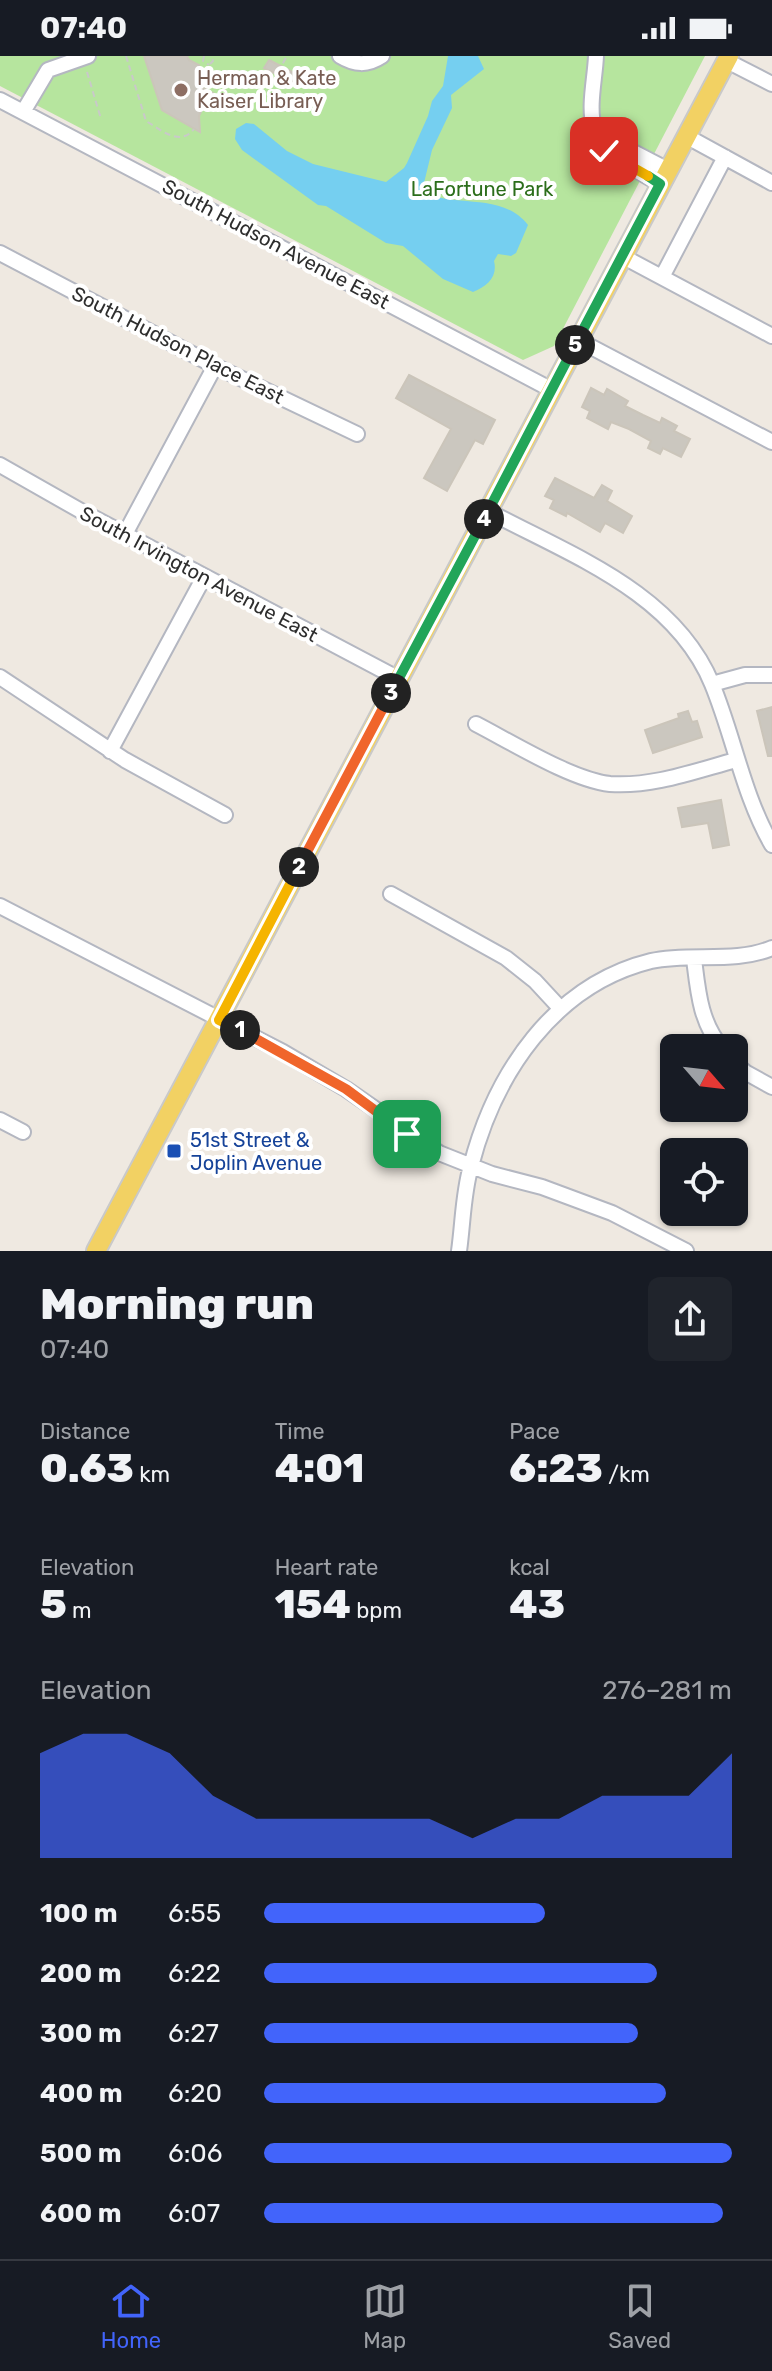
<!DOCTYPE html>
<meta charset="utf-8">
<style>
body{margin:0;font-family:Rubik,sans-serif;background:#20242c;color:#f1f3f6;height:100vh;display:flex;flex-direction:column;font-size:30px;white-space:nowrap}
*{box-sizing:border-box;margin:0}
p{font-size:26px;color:#9ea1a6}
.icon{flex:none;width:44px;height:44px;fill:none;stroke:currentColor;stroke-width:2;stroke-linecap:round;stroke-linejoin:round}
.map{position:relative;height:1195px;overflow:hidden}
.side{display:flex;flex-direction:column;background:#171b24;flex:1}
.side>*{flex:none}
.needle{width:52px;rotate:118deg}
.fabs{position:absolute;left:660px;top:978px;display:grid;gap:16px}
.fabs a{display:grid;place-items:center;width:88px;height:88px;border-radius:12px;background:#171b24;box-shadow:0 2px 6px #0004;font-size:40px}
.pin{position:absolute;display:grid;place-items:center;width:68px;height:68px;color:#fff;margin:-34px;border-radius:16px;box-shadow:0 4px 12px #0006}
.km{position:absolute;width:40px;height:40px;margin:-20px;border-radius:50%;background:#222;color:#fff;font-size:22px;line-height:40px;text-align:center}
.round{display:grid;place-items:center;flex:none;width:84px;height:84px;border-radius:12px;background:#20242c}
.summary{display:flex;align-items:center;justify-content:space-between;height:136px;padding:0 40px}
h1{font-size:44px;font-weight:800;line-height:60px}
.stats{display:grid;grid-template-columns:repeat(3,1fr);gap:12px;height:136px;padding:8px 40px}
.stats div{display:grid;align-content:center}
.stats b{font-size:40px;font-weight:800}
.stats small{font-size:22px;font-weight:400}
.stats p{font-size:22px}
.chart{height:224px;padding:16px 40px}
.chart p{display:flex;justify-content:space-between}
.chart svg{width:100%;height:144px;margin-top:8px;fill:#4264fb;opacity:.7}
ul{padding:0 40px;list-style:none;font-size:26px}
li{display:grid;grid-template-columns:128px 96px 1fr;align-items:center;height:60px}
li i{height:20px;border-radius:10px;background:#4264fb}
.status{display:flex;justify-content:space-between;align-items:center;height:56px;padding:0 40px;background:#171b24;direction:ltr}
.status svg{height:22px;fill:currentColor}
.menu{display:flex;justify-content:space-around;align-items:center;height:112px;border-top:2px solid #363941;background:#171b24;font-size:22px;color:#9ea1a6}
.menu a{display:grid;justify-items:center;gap:4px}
.menu .on{color:#4264fb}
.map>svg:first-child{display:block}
.green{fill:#b6e59e}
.water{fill:#75cff0}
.building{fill:#cbc7bf;stroke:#cbc5ba;stroke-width:2}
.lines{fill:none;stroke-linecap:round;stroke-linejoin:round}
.minor-casing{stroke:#b4b7c1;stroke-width:18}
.major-casing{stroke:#c9c9c9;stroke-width:22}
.path{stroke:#c9c9c9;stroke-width:2;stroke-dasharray:6 4;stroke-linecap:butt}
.minor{stroke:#fff;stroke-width:14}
.major{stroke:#f2d163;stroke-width:18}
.split-1-casing{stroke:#fff;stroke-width:16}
.split-2-casing{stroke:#fff;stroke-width:16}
.split-3-casing{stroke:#fff;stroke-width:16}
.split-4-casing{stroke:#fff;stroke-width:16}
.split-5-casing{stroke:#fff;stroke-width:16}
.split-6-casing{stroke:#fff;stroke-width:16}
.split-7-casing{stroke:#fff;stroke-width:16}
.split-1{stroke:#f0652b;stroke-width:10}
.split-2{stroke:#f5b400;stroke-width:10}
.split-3{stroke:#f0652b;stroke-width:10}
.split-4{stroke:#22a559;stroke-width:10}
.split-5{stroke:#22a559;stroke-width:10}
.split-6{stroke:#22a559;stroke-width:10}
.split-7{stroke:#f5b400;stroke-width:10}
.education-dot{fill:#8d6e63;stroke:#fff;stroke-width:3}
.transit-dot{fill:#1a4fb4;stroke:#fff;stroke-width:3}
.labels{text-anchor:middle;stroke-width:8;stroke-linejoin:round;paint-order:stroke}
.education-label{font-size:20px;fill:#785e54;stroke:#fff;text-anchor:start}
.park-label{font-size:20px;fill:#2c6e1b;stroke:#fff}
.street-label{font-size:20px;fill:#2e2e2e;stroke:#fff}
.transit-label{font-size:20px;fill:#164399;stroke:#fff;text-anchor:start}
</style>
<div class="status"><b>07:40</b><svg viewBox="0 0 49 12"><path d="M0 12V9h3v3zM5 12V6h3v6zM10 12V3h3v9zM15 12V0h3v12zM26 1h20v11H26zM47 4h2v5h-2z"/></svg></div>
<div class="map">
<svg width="772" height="1195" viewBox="0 0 772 1195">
<rect width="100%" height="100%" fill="#efe9e1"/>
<path class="green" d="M0 0H705L554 290 523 304 0 30Z"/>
<path class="water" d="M448 0H478L484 13 451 39 452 52 432 94 423 131C442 156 499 132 528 169L516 197 511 200 498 198 494 205C498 221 487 230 473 236L443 223 403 190 386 187 326 150 318 149 242 94 235 83 236 73 246 67 254 68 287 95 313 108 386 126 404 112 407 107 428 60 432 45 443 30Z"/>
<path class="building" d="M144 0H187L189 4 199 9 198 29 222 42 210 44 203 51 199 60 200 76 162 54Z
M269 4 302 21 297 29 264 12Z
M409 319 495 364 483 388 475 384 447 435 424 422 451 373 396 342Z
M591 332 604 339 607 333 628 345 625 350 643 359 660 367 662 362 677 370 674 375 690 383 681 401 663 392 660 398 648 392 651 385 629 373 611 366 608 373 587 362 590 355 582 351Z
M555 422 594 442 602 429 612 435 607 445 632 460 623 477 605 467 600 476 567 457 566 460 550 452 554 444 545 440Z
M772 651V700H768L757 655Z
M688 655 692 666 697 665 702 681 653 697 645 674 679 662 678 658Z
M721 744 729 789 713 792 708 767 682 771 678 752Z"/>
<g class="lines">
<defs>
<path id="minor" d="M340 0C355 9 367 10 382 0
M596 0C595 23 588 50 594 72 596 81 602 86 604 95L660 128
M727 5 772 28
M0 44 552 334
M23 56 48 14 88 0
M686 80 772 127
M602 86 612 85 668 114
M0 197 215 310 357 378
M622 200 772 280
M662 221 725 101
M578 284 772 386
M0 409 81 455 399 623
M488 455C570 499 674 536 712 628 734 681 743 739 772 789
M125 478 215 310
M0 621 125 704 225 759
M712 628 745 619H772
M476 668C511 686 572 724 610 728 653 731 695 715 736 704
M110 695 204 521
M391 838 506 902 535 925 560 952
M0 850 283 996 346 1033 439 1097 492 1118 542 1131 612 1157 686 1195
M694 903C698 935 700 966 722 992
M734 1006 745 1016 772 1031
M0 1064 23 1076
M459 1195C463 1167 463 1137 471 1110 495 1017 554 929 651 905 691 896 733 908 772 892"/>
<path id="major" d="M96 1195 729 0"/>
</defs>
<use href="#minor" class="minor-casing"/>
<use href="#major" class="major-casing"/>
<path class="path" d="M126 0 146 65C161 74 180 91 194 73
M204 0 203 5 209 9
M210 8 213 5 212 0
M209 15 223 24 222 27 212 29 207 23Z
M87 16 101 63
M278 16 287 0"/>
<use href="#minor" class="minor"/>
<use href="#major" class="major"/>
</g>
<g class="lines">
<defs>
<path id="split-1" d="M240 974 346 1033 407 1078"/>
<path id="split-2" d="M240 974 219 964 299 811"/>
<path id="split-3" d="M299 811 391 637"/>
<path id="split-4" d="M391 637 484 463"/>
<path id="split-5" d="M484 463 575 289"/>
<path id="split-6" d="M575 289 660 128 648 120"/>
<path id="split-7" d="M604 95 648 120"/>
</defs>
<use href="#split-1" class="split-1-casing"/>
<use href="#split-2" class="split-2-casing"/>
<use href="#split-3" class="split-3-casing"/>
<use href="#split-4" class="split-4-casing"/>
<use href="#split-5" class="split-5-casing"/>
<use href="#split-6" class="split-6-casing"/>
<use href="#split-7" class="split-7-casing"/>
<use href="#split-1" class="split-1"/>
<use href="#split-2" class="split-2"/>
<use href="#split-3" class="split-3"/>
<use href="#split-4" class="split-4"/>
<use href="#split-5" class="split-5"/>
<use href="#split-6" class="split-6"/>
<use href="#split-7" class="split-7"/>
</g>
<circle class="education-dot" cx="181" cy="34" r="8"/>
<rect class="transit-dot" x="166" y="1087" width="16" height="16" rx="4"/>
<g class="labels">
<g class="education-label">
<text x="197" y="29">Herman &amp; Kate<tspan x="197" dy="23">Kaiser Library</tspan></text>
</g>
<g class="park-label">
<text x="482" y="140">LaFortune Park</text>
</g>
<g class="street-label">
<text transform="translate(276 188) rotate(28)" y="7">South Hudson Avenue East</text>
<text transform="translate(178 289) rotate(27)" y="7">South Hudson Place East</text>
<text transform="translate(199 518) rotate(28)" y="7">South Irvington Avenue East</text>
</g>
<g class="transit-label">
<text x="190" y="1091">51st Street &amp;<tspan x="190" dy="23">Joplin Avenue</tspan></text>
</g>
</g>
</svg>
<div class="fabs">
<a><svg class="needle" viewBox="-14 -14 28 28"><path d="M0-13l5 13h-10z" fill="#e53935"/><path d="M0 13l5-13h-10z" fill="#9ea1a6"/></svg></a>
<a><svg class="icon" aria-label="locate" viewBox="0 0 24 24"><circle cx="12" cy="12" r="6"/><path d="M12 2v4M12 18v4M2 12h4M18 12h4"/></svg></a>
</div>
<div class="pin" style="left:407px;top:1078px;background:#1e9e55"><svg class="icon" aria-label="arrive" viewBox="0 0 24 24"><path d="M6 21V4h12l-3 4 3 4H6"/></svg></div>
<div class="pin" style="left:604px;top:95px;background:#d93025"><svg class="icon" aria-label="check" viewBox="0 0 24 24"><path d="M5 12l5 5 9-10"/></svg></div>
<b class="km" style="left:240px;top:974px">1</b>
<b class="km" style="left:299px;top:811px">2</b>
<b class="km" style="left:391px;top:637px">3</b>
<b class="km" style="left:484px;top:463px">4</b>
<b class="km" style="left:575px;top:289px">5</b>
</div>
<section class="side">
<div class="summary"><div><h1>Morning run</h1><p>07:40</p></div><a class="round"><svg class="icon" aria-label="share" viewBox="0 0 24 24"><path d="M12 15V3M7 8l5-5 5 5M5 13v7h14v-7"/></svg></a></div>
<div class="stats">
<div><p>Distance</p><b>0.63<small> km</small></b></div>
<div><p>Time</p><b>4:01</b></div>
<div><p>Pace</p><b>6:23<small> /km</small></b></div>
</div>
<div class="stats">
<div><p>Elevation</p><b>5<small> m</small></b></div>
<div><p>Heart rate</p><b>154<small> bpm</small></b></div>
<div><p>kcal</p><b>43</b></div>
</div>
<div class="chart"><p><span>Elevation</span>276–281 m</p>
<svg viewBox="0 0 160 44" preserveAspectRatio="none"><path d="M0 44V12L10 6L20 6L30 12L40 25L50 32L60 32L70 32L80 32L90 32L100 38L110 32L120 32L130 25L140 25L150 25L160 12V44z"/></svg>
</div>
<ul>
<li><b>100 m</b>6:55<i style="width:60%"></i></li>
<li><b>200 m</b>6:22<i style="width:84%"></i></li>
<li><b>300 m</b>6:27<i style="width:80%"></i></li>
<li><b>400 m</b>6:20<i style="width:86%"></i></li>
<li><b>500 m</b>6:06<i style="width:100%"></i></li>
<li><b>600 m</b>6:07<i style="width:98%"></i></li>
</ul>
</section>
<nav class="menu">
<a class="on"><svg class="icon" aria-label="home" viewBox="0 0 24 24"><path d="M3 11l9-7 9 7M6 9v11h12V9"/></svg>Home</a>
<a><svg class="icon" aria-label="map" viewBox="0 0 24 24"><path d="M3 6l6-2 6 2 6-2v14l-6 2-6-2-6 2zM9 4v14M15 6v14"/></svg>Map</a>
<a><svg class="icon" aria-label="saved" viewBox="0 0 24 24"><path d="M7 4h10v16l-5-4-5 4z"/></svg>Saved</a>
</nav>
